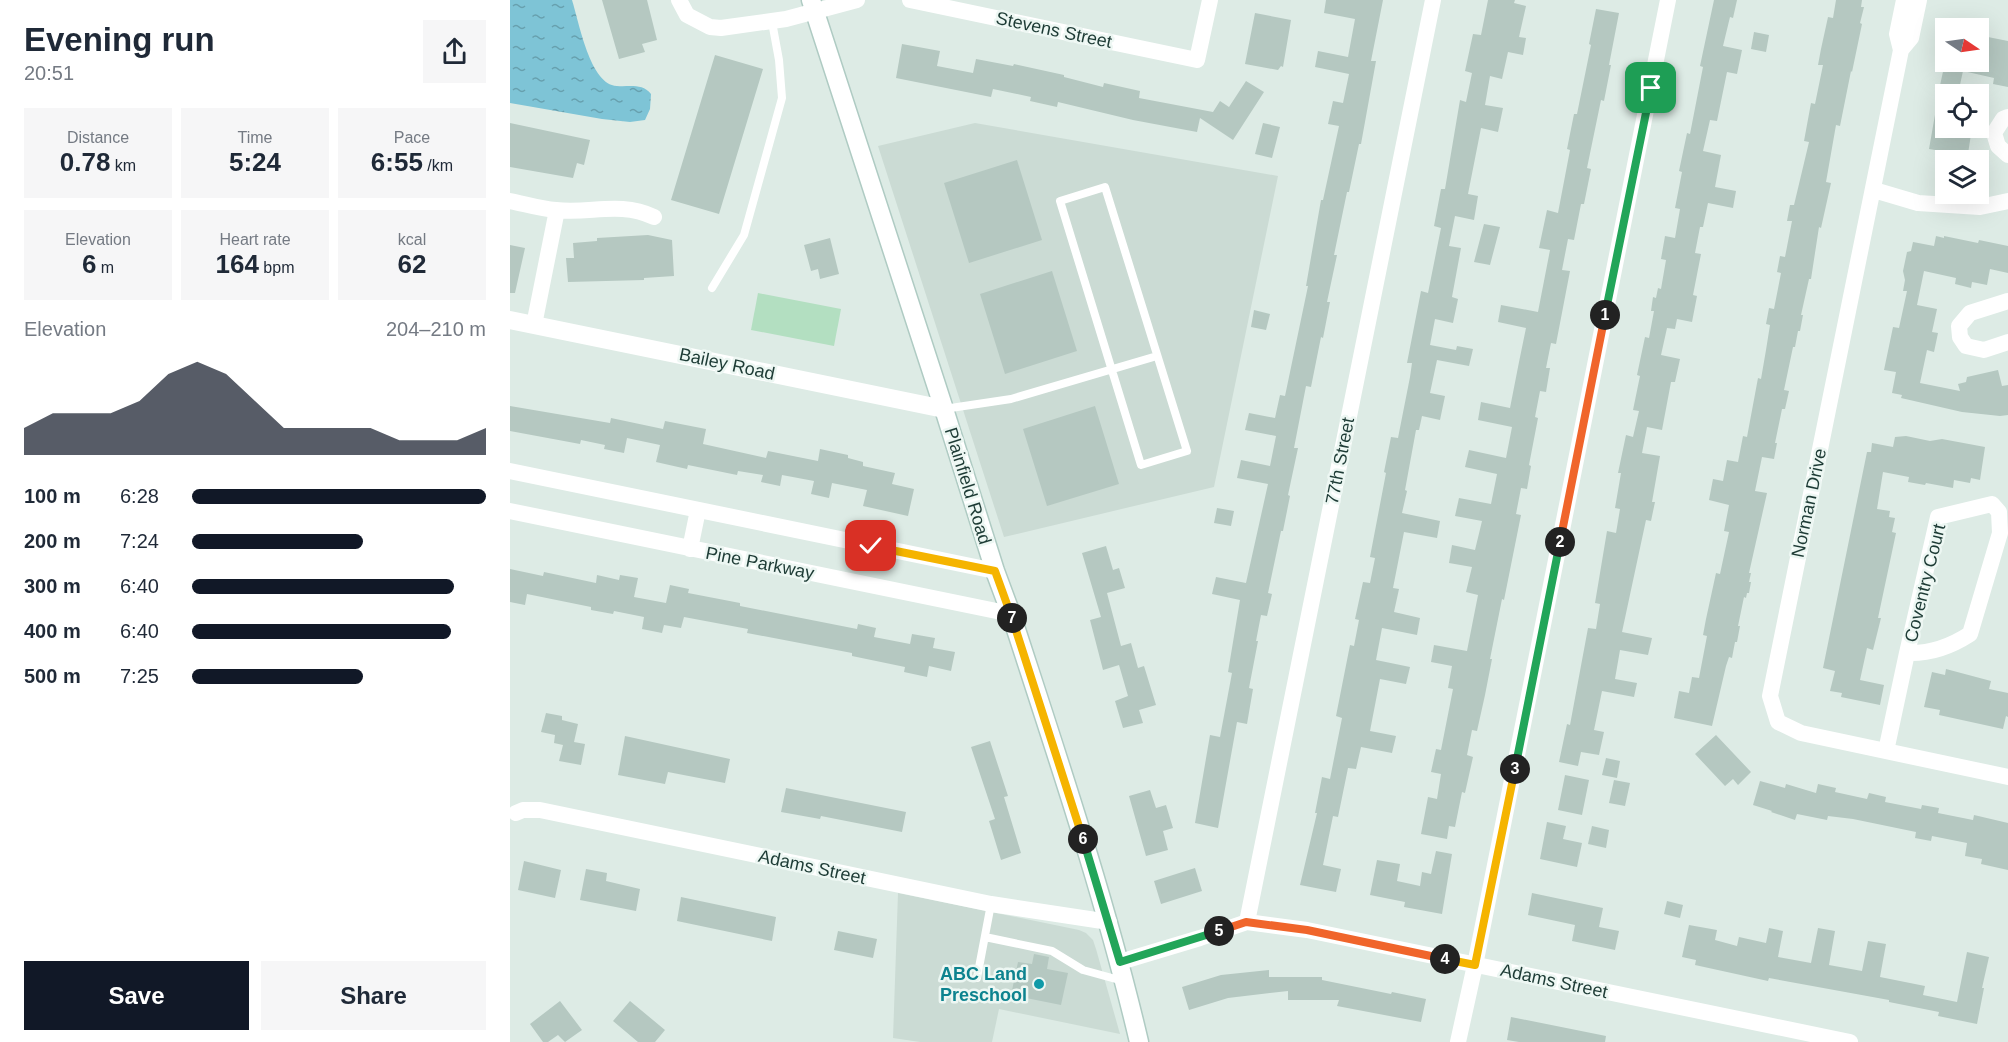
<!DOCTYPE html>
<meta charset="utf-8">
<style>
body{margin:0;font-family:Helvetica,sans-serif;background:#f6f6f7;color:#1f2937;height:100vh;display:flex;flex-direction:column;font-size:22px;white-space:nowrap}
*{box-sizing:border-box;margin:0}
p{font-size:20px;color:#747a83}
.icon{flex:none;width:33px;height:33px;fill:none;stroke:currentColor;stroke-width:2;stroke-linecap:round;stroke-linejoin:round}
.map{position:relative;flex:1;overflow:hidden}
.side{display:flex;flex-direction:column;background:#fff;width:510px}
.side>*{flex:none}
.needle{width:39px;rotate:103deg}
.tools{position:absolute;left:1425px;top:18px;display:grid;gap:12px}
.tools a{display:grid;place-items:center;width:54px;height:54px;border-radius:0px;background:#fff;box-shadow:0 6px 24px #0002;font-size:30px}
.pin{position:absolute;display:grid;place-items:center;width:51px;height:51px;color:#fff;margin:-26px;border-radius:12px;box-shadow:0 3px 9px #0006}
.km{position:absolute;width:30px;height:30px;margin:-15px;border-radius:50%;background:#222;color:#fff;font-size:16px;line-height:30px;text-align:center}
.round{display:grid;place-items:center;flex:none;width:63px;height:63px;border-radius:0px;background:#f6f6f7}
.summary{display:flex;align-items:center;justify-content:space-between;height:102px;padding:0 24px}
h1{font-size:33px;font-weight:700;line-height:45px}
.figures{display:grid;grid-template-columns:repeat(3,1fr);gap:9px;height:102px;padding:6px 24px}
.figures div{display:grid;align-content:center;border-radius:0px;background:#f6f6f7;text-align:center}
.figures b{font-size:26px;font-weight:700}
.figures small{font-size:16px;font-weight:400}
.figures p{font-size:16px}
.chart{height:168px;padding:12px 24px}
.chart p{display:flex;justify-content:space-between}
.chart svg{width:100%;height:108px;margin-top:6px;fill:#111827;opacity:.7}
.button{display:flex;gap:12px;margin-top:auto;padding:12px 24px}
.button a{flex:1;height:69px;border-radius:0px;background:#111827;color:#fff;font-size:24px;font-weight:700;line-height:69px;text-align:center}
.button a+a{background:#f6f6f7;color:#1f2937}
ul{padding:0 24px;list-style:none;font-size:20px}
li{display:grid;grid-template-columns:96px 72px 1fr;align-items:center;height:45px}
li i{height:15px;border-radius:8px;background:#111827}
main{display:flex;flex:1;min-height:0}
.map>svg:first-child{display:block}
.built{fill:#cbdbd4}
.grass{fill:#b3dfc1}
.water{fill:url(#water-ripples)}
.building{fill:#b5c8c1}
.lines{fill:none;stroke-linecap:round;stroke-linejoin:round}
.secondary-casing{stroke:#afcbc3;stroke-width:21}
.service{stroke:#fff;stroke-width:8}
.minor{stroke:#fff;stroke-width:16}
.tertiary{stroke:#fff;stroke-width:18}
.secondary{stroke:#fff;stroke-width:18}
.split-1-casing{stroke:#fff;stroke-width:12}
.split-2-casing{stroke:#fff;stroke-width:12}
.split-3-casing{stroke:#fff;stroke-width:12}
.split-4-casing{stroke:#fff;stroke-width:12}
.split-5-casing{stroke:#fff;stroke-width:12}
.split-6-casing{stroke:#fff;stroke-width:12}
.split-7-casing{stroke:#fff;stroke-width:12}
.split-8-casing{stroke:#fff;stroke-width:12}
.split-1{stroke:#22a559;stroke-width:8}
.split-2{stroke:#f0652b;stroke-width:8}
.split-3{stroke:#22a559;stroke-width:8}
.split-4{stroke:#f5b400;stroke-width:8}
.split-5{stroke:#f0652b;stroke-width:8}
.split-6{stroke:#22a559;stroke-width:8}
.split-7{stroke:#f5b400;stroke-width:8}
.split-8{stroke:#f5b400;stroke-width:8}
.culture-dot{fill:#0f9aa8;stroke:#edf7f3;stroke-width:2}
.labels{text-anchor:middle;stroke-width:5;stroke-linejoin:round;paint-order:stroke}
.street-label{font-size:18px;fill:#1d3b35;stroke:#edf7f3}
.culture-label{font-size:18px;font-weight:bold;fill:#0d838f;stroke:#edf7f3;text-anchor:end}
</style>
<main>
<section class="side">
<div class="summary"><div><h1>Evening run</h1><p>20:51</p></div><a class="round"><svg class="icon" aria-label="share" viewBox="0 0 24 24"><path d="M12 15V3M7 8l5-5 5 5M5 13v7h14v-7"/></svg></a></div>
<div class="figures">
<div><p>Distance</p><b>0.78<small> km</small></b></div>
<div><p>Time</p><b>5:24</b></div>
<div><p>Pace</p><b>6:55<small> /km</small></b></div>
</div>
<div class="figures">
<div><p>Elevation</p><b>6<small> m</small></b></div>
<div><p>Heart rate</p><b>164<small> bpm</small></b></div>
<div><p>kcal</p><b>62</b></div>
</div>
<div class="chart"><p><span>Elevation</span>204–210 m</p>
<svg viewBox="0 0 160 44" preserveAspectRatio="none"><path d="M0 44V33L10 27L20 27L30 27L40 22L50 11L60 6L70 11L80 22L90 33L100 33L110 33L120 33L130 38L140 38L150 38L160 33V44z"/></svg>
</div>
<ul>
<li><b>100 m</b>6:28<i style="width:100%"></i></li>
<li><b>200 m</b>7:24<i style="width:58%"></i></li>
<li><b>300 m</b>6:40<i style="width:89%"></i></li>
<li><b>400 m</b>6:40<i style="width:88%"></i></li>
<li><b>500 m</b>7:25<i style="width:58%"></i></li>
</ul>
<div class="button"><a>Save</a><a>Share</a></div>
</section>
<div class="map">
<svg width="1498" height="1042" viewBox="0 0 1498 1042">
<defs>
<pattern id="water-ripples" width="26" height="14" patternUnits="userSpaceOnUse" patternTransform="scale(1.5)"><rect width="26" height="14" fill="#7ec4d6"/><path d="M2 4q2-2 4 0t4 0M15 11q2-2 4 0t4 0" fill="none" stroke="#67a0ae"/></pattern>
</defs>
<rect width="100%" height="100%" fill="#ddebe5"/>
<path class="built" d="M465 123 768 176 704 487 494 537 368 146Z
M388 893 569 930 576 933 583 940 586 949 610 1034 489 1009 482 1042H410L383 1038Z"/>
<path class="grass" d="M248 293 331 309 324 346 241 330Z"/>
<path class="water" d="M0 0H62C69 22 80 85 107 86 120 87 132 83 141 94L140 109 135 120 120 122 92 119 0 103Z"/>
<path class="building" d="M92 0H137L147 40 132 44 135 52 109 59Z
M816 0H873L861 61H866L851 144H849L839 192H837L824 255H827L817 302H820L813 338 811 337 801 387 796 386 784 448H788L778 495 780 496 773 531H771L758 593 762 594 757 616 751 615 746 641H748L739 688 743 689 737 724 727 722 708 828 685 823 700 735 710 737 722 673 718 672 730 600 702 594 706 577 736 583 758 484 727 478 731 460 760 466 766 436 735 430 739 413 765 418 770 395 775 396 798 286H796L811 200H813L829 126 818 124 823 101 833 103 839 74 805 67 808 51 838 57 845 19 814 13Z
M978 0H1005L1004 3 1016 6 1009 37 1016 38 1013 55 998 52 992 79 980 76 975 105 993 108 988 132 971 128 958 194 968 196 964 220 945 216 939 246 951 248 942 297 948 299 943 323 925 319 920 345 946 350 947 346 963 349 959 366 927 360 920 393 935 396 930 420 912 416 909 430H906L895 490 897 491 892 513 930 521 927 538 894 532 883 588 889 589 884 612 910 618 907 635 872 628 866 660 900 667 896 684 870 679 860 731 886 736 882 753 851 747 846 769 838 768 828 817 823 816 813 865 831 869 826 892 790 885 807 813H805L812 777 820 779 832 718 826 716 840 645 844 646 849 620 845 619 853 582 860 583 865 558 860 557 876 473 874 472 881 437 888 438 900 377 902 363H897L911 291 918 293 931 228 924 226 931 189H935L950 100 956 102 962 73 955 71 963 34 971 35Z
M1204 0H1227L1223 18 1220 17 1213 46 1232 50 1227 74 1217 72 1207 121 1200 120 1193 151 1211 155 1205 187 1226 191 1223 208 1198 203 1193 227H1190L1185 253 1191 254 1183 295 1187 296 1182 322 1167 319 1165 329 1157 328 1151 355 1170 359 1165 382H1161L1152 430 1137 427 1132 453 1150 456 1142 502H1145L1141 521 1136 520 1112 632 1142 638 1138 655 1110 650 1105 679 1127 683 1124 697 1092 691 1084 730 1094 732 1089 755 1071 752 1068 766 1049 762 1057 724 1060 725 1078 628 1086 629 1090 604 1085 603 1097 531 1106 533 1110 509 1105 508 1111 473H1108L1116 435 1123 437 1129 411 1123 410 1130 376 1127 375 1135 337 1139 338 1144 311H1141L1143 297 1146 298 1148 288 1151 289 1156 260 1151 259 1155 236 1165 238 1170 209 1165 208 1172 172 1169 171 1177 133 1180 134 1193 67 1190 66Z
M1326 0H1352L1351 7H1354L1350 23 1352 24 1342 72 1341 71 1330 126 1326 125 1316 182 1321 183 1311 228 1309 227 1301 279H1299L1291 315H1293L1290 331H1288L1285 347H1283L1274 390 1279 391 1275 409H1272L1265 443H1267L1264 459 1252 457 1245 491 1257 493 1239 573H1241L1239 582H1241L1239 593H1237L1236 598 1234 597 1228 626H1230L1227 642H1225L1222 658 1219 657 1216 666 1202 726 1164 718 1169 691 1179 693 1182 677 1189 678 1197 636 1193 635 1196 619 1206 573 1210 574 1219 532 1214 531 1219 505 1199 500 1203 479 1213 481 1217 460 1228 462 1233 436 1237 437 1248 378 1251 379 1256 350 1260 325 1256 324 1259 308 1264 309 1271 273 1267 272 1270 256 1275 257 1282 221H1277L1280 205H1284L1299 142 1294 141 1301 103 1305 104 1313 65H1308L1311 49 1318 17 1323 18Z
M1086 9 1109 13 1099 65H1101L1094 101 1091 100 1077 168 1081 169 1074 204H1071L1064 240 1058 239 1052 270 1060 271 1046 344 1041 343 1036 368H1040L1036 392 1030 391 1025 417 1028 418 1019 465 1021 466 1017 489 1011 488 1006 514 1011 515 994 600 992 599 980 659H982L975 695 967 731 962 730 957 755 963 757 955 793 952 792 945 827 939 826 937 839 911 834 918 797 927 799 931 774 921 772 926 749 931 750 943 689 938 688 942 666 921 662 924 645 957 651 968 595 956 592 962 567 939 563 942 545 965 550 972 521 945 516 949 498 981 504 987 474 955 467 959 450 996 458 1002 427 968 420 971 402 1000 408 1009 362 1016 328 988 322 991 305 1028 312 1040 250 1029 248 1037 210 1048 213 1060 150 1057 149 1064 114H1067L1081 45 1079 44Z
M745 13 781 20 773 67 771 66 768 70 735 64Z
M1244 32 1259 35 1256 52 1241 49Z
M1468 35 1498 41V87L1483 84 1484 78 1453 71 1448 94 1429 90 1434 67 1433 62H1468Z
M392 44 430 51 427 66 463 73 466 59 503 66 504 64 554 75V77L593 87 594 83 630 91 629 98 703 112 710 101 719 107 736 81 754 92 723 140 690 118 687 132 623 120 548 102 547 107 520 101 521 97 483 89 481 97 386 78Z
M205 55 253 69 209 214 161 200Z
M1429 92H1436V128H1462L1457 160H1429L1431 151 1419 149Z
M0 123 80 140 74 165 67 163 63 178 0 167Z
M753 123 770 127 762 158 745 154Z
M507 160 532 240 459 263 434 183Z
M974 224 990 227 980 265 964 262Z
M138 235 162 240 164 276 134 278V280L58 282 56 258H64L63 243 87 241V238Z
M1426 236 1434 238V236L1468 243 1469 240 1498 246V273L1480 269 1477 285 1462 282 1461 288 1445 284 1446 278 1414 271 1407 305 1427 309 1422 332 1428 333 1424 352 1417 350 1410 383 1450 391 1448 384 1456 382 1457 377 1488 370 1492 386 1498 385V415L1490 416 1452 412 1391 398 1392 395 1382 393 1386 372 1374 370 1383 327 1389 328 1397 291H1393L1395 280 1393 271 1397 252 1401 251 1403 242 1424 246Z
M320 238 329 274 310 279 308 269 301 271 294 245Z
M0 245 15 248 5 293H0Z
M542 271 567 351 495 374 470 294Z
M744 310 760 314 756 330 741 327Z
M0 406 100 423 101 418 153 429 155 421 196 429 193 444 256 458 258 451 308 461 310 449 338 455V458L353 462V466L385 473 382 484 404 489 398 516 353 506 357 490 322 483 319 498 301 494 304 481 272 475 270 486 251 482 253 475 228 471 227 475 178 465 177 469 146 462 150 445 117 438 114 453 94 449 95 445 71 440 70 444 0 431Z
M585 406 609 484 537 506 513 429Z
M1396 436 1420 441 1432 439 1475 447 1470 480 1461 478 1460 483 1444 480 1443 488 1416 483 1415 485 1398 482 1399 477 1373 472 1367 509 1380 511 1379 517 1385 518 1382 532 1386 533 1368 618H1371L1363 650 1357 648 1350 680 1374 685 1370 705 1331 697 1332 693 1320 691 1325 671 1313 668 1357 452H1361L1362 443 1383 447 1385 437Z
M707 508 724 511 721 526 704 523Z
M596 546 603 570 609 568 615 588 597 593 611 646 621 643 628 668 634 666 646 705 629 710 633 723 613 728 605 701 618 696 609 665 593 670 580 620 591 617 572 553Z
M0 569 33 576 34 572 86 583 87 575 109 580 110 575 128 578 124 597 156 603 160 585 179 589 178 593 230 603V606L347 629 348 624 366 628 364 637 400 644 402 634 425 638 423 648 445 652 441 671 419 666 417 677 394 672 395 667 342 656V653L237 633 238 629 174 617 171 628 154 625 152 633 132 629 134 617 104 611 103 614 81 610V607L17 594 15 605 0 602Z
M1436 669 1481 681 1479 689 1498 693V717L1496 716 1493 729 1429 715 1430 710 1414 707 1422 672 1435 675Z
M36 713 52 716V720L68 724 64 742 75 744 71 765 49 761 53 745 44 743 45 735 31 732Z
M1206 735 1241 772 1228 785 1223 779 1215 786 1185 754Z
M115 736 220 759 215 783 158 772 155 784 108 775Z
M480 741 498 796 494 797 511 853 491 860 479 821 485 819 461 747Z
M1096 758 1110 761 1107 778 1092 775Z
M1055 775 1079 780 1072 815 1048 810Z
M1104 780 1120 783 1115 806 1099 803Z
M1250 781 1275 788 1276 784 1306 793 1308 784 1326 788 1325 792 1357 799 1359 793 1376 797 1375 802 1411 809 1412 805 1429 808 1428 813 1463 820 1464 815 1498 823V870L1471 864 1472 859 1455 856 1457 843 1422 836 1421 841 1405 838 1406 832 1343 819 1318 816 1317 820 1287 814 1285 820 1261 812 1262 811 1243 805Z
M276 788 396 812 392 832 311 816 310 819 271 812Z
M640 790 646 808 656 805 663 828 653 831 658 850 636 856 619 796Z
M1037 822 1056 826 1053 839 1072 843 1067 867 1030 859Z
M1082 826 1099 830 1096 848 1078 844Z
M926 851 942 854 932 914 894 907 895 902 860 895 867 860 890 864 887 881 910 886 912 872 921 874Z
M14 861 51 870 45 898 8 890Z
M685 868 692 891 651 904 644 881Z
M76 869 97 873 96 881 130 889 126 911 70 900Z
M1022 893 1093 908 1089 927 1109 931 1105 950 1062 941 1065 925 1018 915Z
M171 897 266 917 262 941 167 921Z
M1157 901 1173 905 1170 918 1154 914Z
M1179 925 1207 930 1205 940 1227 946 1229 937 1256 943 1259 928 1273 931 1268 957 1301 963 1308 928 1325 931 1319 965 1352 971 1358 941 1376 944 1370 977 1415 986 1413 995 1447 1002 1457 952 1479 957 1472 988H1474L1467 1024 1428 1016 1429 1012 1379 1002V1000L1259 978 1258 981 1185 965 1186 960 1172 957Z
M328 931 367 939 363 958 324 950Z
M524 954 539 957 537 969 558 973 551 1005 501 995 508 962 522 964Z
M759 970V977H812V980L881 994 882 992 916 999 911 1022 827 1006 829 1000H778V991L718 998 679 1010 672 987 711 975Z
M50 1001 72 1030 55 1042 48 1035 38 1042H33L20 1024Z
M120 1001 155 1030 145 1042H128L103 1021Z
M1001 1017 1096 1036 1095 1042H1009L997 1040Z"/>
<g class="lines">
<defs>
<path id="secondary" d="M301 0 434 409 485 571 501 614C547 756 595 897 629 1042"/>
</defs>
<use href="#secondary" class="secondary-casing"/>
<path class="service" d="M595 187 677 451 631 465 550 201Z
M202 288 234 235 272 98 269 60 262 22
M434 409 501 399 647 356
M475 937 542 951 573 970 613 981
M467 978 481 904"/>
<path class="minor" d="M169 0 177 15 200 27 211 28 276 19 347 0
M400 0 687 60 700 0
M1394 0 1387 34 1391 50 1260 696 1268 722 1291 733 1498 777
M1391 50 1401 38 1409 0
M1498 117 1493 119 1484 133 1488 146 1498 155
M1364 190 1408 203 1470 207 1498 201
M0 201C15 204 31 209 46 210 81 214 109 201 144 217
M1498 301 1460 313 1449 326 1450 337 1456 346 1474 350 1498 342
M24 325 47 210
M0 471 485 571
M1482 504 1489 512 1490 533 1460 634C1440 647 1420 654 1397 653L1428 517Z
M0 511 501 614
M180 549 188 510
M1376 751 1397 653
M6 813 13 810H30L481 904 599 922
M737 922 923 0
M610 962 690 938 737 922 797 930 1340 1042
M948 1042 965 965 1158 0"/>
<path class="tertiary" d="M0 320 434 409"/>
<use href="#secondary" class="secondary"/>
</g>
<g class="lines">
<defs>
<path id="split-1" d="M1095 315 1141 88"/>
<path id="split-2" d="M1050 542 1095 315"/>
<path id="split-3" d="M1005 769 1050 542"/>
<path id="split-4" d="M935 959 965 965 1005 769"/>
<path id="split-5" d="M709 931 736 922 797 930 935 959"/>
<path id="split-6" d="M573 839 610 962 709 931"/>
<path id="split-7" d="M502 618 573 839"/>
<path id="split-8" d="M361 546 485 571 502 618"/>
</defs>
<use href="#split-1" class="split-1-casing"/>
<use href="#split-2" class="split-2-casing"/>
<use href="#split-3" class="split-3-casing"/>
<use href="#split-4" class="split-4-casing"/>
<use href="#split-5" class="split-5-casing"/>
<use href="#split-6" class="split-6-casing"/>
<use href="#split-7" class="split-7-casing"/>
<use href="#split-8" class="split-8-casing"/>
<use href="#split-1" class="split-1"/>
<use href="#split-2" class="split-2"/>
<use href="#split-3" class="split-3"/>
<use href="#split-4" class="split-4"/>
<use href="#split-5" class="split-5"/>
<use href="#split-6" class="split-6"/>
<use href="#split-7" class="split-7"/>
<use href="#split-8" class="split-8"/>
</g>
<circle class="culture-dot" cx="529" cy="984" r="6"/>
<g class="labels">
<g class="street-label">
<text transform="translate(544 30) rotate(12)" y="6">Stevens Street</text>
<text transform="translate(217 364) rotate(12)" y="6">Bailey Road</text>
<text transform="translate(830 461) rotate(-79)" y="6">77th Street</text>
<text transform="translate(458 486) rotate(73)" y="6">Plainfield Road</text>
<text transform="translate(1299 503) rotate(-78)" y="6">Norman Drive</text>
<text transform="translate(250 563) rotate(11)" y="6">Pine Parkway</text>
<text transform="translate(1415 583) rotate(-76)" y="6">Coventry Court</text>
<text transform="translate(302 867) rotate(12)" y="6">Adams Street</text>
<text transform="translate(1044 981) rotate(12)" y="6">Adams Street</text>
</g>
<g class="culture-label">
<text x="517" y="980">ABC Land<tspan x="517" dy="21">Preschool</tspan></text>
</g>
</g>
</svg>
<div class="tools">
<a><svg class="needle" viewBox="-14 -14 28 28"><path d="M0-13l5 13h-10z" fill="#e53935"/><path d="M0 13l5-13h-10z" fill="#747a83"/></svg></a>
<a><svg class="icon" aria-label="locate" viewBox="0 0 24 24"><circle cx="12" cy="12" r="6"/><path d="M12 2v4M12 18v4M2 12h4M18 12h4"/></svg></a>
<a><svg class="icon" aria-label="layers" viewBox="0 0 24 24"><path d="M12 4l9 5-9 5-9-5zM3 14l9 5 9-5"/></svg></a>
</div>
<div class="pin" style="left:1141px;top:88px;background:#1e9e55"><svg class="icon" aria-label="arrive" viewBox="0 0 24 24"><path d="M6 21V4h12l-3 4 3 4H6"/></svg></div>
<div class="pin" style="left:361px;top:546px;background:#d93025"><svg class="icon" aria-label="check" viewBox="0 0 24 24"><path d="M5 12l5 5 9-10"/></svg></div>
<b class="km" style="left:1095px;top:315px">1</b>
<b class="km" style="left:1050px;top:542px">2</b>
<b class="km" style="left:1005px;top:769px">3</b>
<b class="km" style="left:935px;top:959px">4</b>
<b class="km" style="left:709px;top:931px">5</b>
<b class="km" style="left:573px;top:839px">6</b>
<b class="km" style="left:502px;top:618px">7</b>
</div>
</main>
